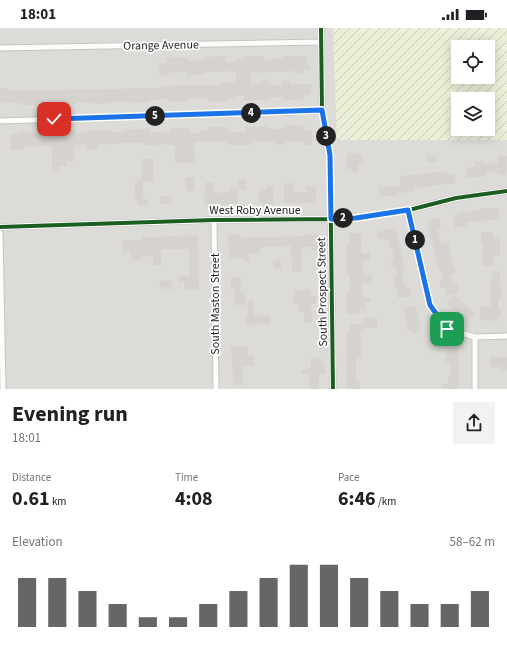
<!DOCTYPE html>
<meta charset="utf-8">
<style>
body{margin:0;font-family:"Source Sans 3",sans-serif;background:#f2f2f2;color:#202124;height:100vh;display:flex;flex-direction:column;font-size:15px;white-space:nowrap}
*{box-sizing:border-box;margin:0}
p{font-size:13px;color:#757577}
.icon{flex:none;width:22px;height:22px;fill:none;stroke:currentColor;stroke-width:2;stroke-linecap:round;stroke-linejoin:round}
.map{position:relative;height:361px;overflow:hidden}
.drawer{display:flex;flex-direction:column;background:#fff;flex:1}
.drawer>*{flex:none}
.buttons{position:absolute;left:451px;top:12px;display:grid;gap:8px}
.buttons a{display:grid;place-items:center;width:44px;height:44px;border-radius:0px;background:#fff;box-shadow:0 2px 10px #0003;font-size:20px}
.pin{position:absolute;display:grid;place-items:center;width:34px;height:34px;color:#fff;margin:-17px;border-radius:8px;box-shadow:0 2px 6px #0006}
.km{position:absolute;width:20px;height:20px;margin:-10px;border-radius:50%;background:#222;color:#fff;font-size:11px;line-height:20px;text-align:center}
.round{display:grid;place-items:center;flex:none;width:42px;height:42px;border-radius:0px;background:#f2f2f2}
.headline{display:flex;align-items:center;justify-content:space-between;height:68px;padding:0 12px}
h1{font-size:22px;font-weight:700;line-height:30px}
.metrics{display:grid;grid-template-columns:repeat(3,1fr);gap:6px;height:68px;padding:4px 12px}
.metrics div{display:grid;align-content:center}
.metrics b{font-size:20px;font-weight:700}
.metrics small{font-size:11px;font-weight:400}
.metrics p{font-size:11px}
.chart{height:112px;padding:8px 12px}
.chart p{display:flex;justify-content:space-between}
.chart svg{width:100%;height:72px;margin-top:4px;stroke:#666664;stroke-width:6}
.status{display:flex;justify-content:space-between;align-items:center;height:28px;padding:0 20px;background:#fff;direction:ltr}
.status svg{height:11px;fill:currentColor}
.map>svg:first-child{display:block}
.residential{fill:#dcdbd8}
.farmland{fill:url(#farmland-furrows);fill-rule:evenodd}
.building{fill:#d6d3cf}
.lines{fill:none;stroke-linecap:round;stroke-linejoin:round}
.street-casing{stroke:#c5c5c2;stroke-width:7}
.street{stroke:#fcfcfb;stroke-width:5}
.cycleway-casing{stroke:#fff;stroke-width:6}
.cycleway{stroke:#1b5e20;stroke-width:4}
.route-casing{stroke:#fff;stroke-width:8}
.route{stroke:#1a73e8;stroke-width:5}
.labels{text-anchor:middle;stroke-width:3.5;stroke-linejoin:round;paint-order:stroke}
.street-label{font-size:12px;fill:#1e1e1e;stroke:#fff}
</style>
<div class="status"><b>18:01</b><svg viewBox="0 0 49 12"><path d="M0 12V9h3v3zM5 12V6h3v6zM10 12V3h3v9zM15 12V0h3v12zM26 1h20v11H26zM47 4h2v5h-2z"/></svg></div>
<div class="map">
<svg width="507" height="361" viewBox="0 0 507 361">
<defs>
<pattern id="farmland-furrows" width="10" height="10" patternUnits="userSpaceOnUse"><rect width="10" height="10" fill="#ecefd8"/><path d="M-1 1l2-2M0 10L10 0M9 11l2-2" fill="none" stroke="#caccb9"/></pattern>
</defs>
<rect width="100%" height="100%" fill="#edece6"/>
<path class="residential" d="M0 0H333L337 111 507 112V361H0Z"/>
<path class="farmland" d="M333 0H507V112H337ZM458 19H488V49H458ZM458 71H488V101H458Z"/>
<path class="building" d="M225 28V34H235V32L244 31V28H263V32L283 30V28H307V36H310V42H303V46H295V43L253 45H250L251 56H261V53H269V56H272V57H282V53H290V56H311V66H304V71L290 72H283V69H273L267 70V72L245 73 244 68H235V70H229L230 73H208V70H188V73L170 74 169 71H158V72H149V74L131 75V73L124 74V73H112V75L94 76V75L75 74V76L57 77V76H49L48 74H39V77H21V75L0 74V60H9V63L161 60V58L221 57V54H236V43L205 44V46L187 48V44L167 45V48H160L159 35H167L166 30 187 29V33L205 32 204 29Z
M284 97 305 98V103H312V117H304V113L284 114V117H276V114L252 113V117H228V114H197L194 115 195 134 175 135V117H166V116L144 118V115H122L98 117V121H86V117H74V133H67V138H59V144H52V118H24V122H11V106H20V104L59 106V103L67 102H75V105H86V103L112 102V104H124V102H132V101H150V104H160V105L170 104V101L189 100 190 105H200V102H208V99H227L228 104H246V99L268 98V101H284Z
M347 125H358V127H363V136H358V145H352V141H347Z
M427 127H436L437 134H427Z
M498 128H507L506 147H498V144L486 145V148L466 150V141L475 138V134L484 133V136L498 135Z
M142 131H153V153H143V171H148V177H137V171H135V152H142Z
M447 143 448 147 454 146 456 155 414 160V163H406V165H397L398 168H379V159L400 158V148H404V147H419V146Z
M185 149H194L195 162 187 163Z
M238 151H246V161L238 162Z
M206 154H214V165L230 164V160H237L238 176 205 178 204 161H206Z
M284 155H293V164H306V158H316V175H284Z
M266 158H273V176L259 175V161L266 162Z
M160 168H171L172 176H160Z
M480 180H499L500 192 474 193 466 195 467 198 455 200 453 188 458 187V185L480 182Z
M439 190 441 201H437L441 216 449 215 451 231 456 245 451 246 452 256 458 255 459 265 446 267 445 260H441L440 252H443L440 241H438L432 212H431L427 193Z
M396 200 405 243 402 244 403 255 406 254 407 261 410 260 411 268 398 270 394 248 397 247 395 237 392 238 391 233 394 232 392 220H389L388 212 384 213V210L378 211 377 204Z
M481 204H493V210H500V228H493V238H483V216H481Z
M349 205H361V225H370V233H362L363 247H372V255H362V269H371V274H365V281H359V286H347L346 263H350V246H346V239H348L346 216H349Z
M306 206H318V223L311 222V219H301V243L292 244 291 218 260 219V225H249V234H243V230H229L228 207H240V210L306 208Z
M198 207 199 261 185 262 184 254 178 255V249L190 248 189 221H161V237H153V228L141 229V232H131V223L123 224 122 213 142 212V209H163V208Z
M281 232V241H274L273 233Z
M492 243H500L501 270H498V282H501V288H497V293L480 292V278H491L490 253H493Z
M231 249H241L240 265 245 264V277H234V261H231Z
M172 252 173 261H162V258L160 259 159 253Z
M295 262H311V268H316V276H311L312 295H304V283L299 284V276H293Z
M455 267 475 286 467 295 447 276Z
M248 273H254V287L270 288V296L245 297V287H248Z
M416 278 421 303 412 305V302H408L403 280Z
M363 290H377V300H365V303H360L362 330H356V354H360V361H347V304H350V296H363Z
M231 318H248V327H254V338H242L243 357 234 358Z
M447 320H458L459 361H443V356H448V347H450V335H445V327H447Z
M490 329H507V342H501V339H490Z
M311 330H321V334H324L325 346H319V361H309V346H301V341L311 340Z"/>
<g class="lines">
<defs>
<path id="street" d="M321 0 322 83 330 127 333 361
M0 20 321 14
M0 93 322 83
M409 182 430 277 447 301 475 309 507 308
M214 192 216 361
M0 199 214 192 331 191 356 189 409 182 456 170 507 163
M0 205 3 361
M475 309V361"/>
</defs>
<use href="#street" class="street-casing"/>
<use href="#street" class="street"/>
<defs>
<path id="cycleway" d="M321 0 322 83 330 127 333 361
M0 199 214 192 331 191 356 189 409 182 456 170 507 163"/>
</defs>
<use href="#cycleway" class="cycleway-casing"/>
<use href="#cycleway" class="cycleway"/>
</g>
<g class="lines">
<defs>
<path id="route" d="M54 91 322 82 330 127 331 191 356 190 408 182 430 277 447 301"/>
</defs>
<use href="#route" class="route-casing"/>
<use href="#route" class="route"/>
</g>
<g class="labels">
<g class="street-label">
<text transform="translate(161 17) rotate(-1)" y="4">Orange Avenue</text>
<text x="255" y="186">West Roby Avenue</text>
<text transform="translate(322 264) rotate(-91)" y="4">South Prospect Street</text>
<text transform="translate(215 276) rotate(-90)" y="4">South Maston Street</text>
</g>
</g>
</svg>
<div class="buttons">
<a><svg class="icon" aria-label="locate" viewBox="0 0 24 24"><circle cx="12" cy="12" r="6"/><path d="M12 2v4M12 18v4M2 12h4M18 12h4"/></svg></a>
<a><svg class="icon" aria-label="layers" viewBox="0 0 24 24"><path d="M12 4l9 5-9 5-9-5zM3 14l9 5 9-5"/></svg></a>
</div>
<div class="pin" style="left:447px;top:301px;background:#1e9e55"><svg class="icon" aria-label="arrive" viewBox="0 0 24 24"><path d="M6 21V4h12l-3 4 3 4H6"/></svg></div>
<div class="pin" style="left:54px;top:91px;background:#d93025"><svg class="icon" aria-label="check" viewBox="0 0 24 24"><path d="M5 12l5 5 9-10"/></svg></div>
<b class="km" style="left:415px;top:212px">1</b>
<b class="km" style="left:343px;top:190px">2</b>
<b class="km" style="left:326px;top:108px">3</b>
<b class="km" style="left:251px;top:85px">4</b>
<b class="km" style="left:155px;top:88px">5</b>
</div>
<section class="drawer">
<div class="headline"><div><h1>Evening run</h1><p>18:01</p></div><a class="round"><svg class="icon" aria-label="share" viewBox="0 0 24 24"><path d="M12 15V3M7 8l5-5 5 5M5 13v7h14v-7"/></svg></a></div>
<div class="metrics">
<div><p>Distance</p><b>0.61<small> km</small></b></div>
<div><p>Time</p><b>4:08</b></div>
<div><p>Pace</p><b>6:46<small> /km</small></b></div>
</div>
<div class="chart"><p><span>Elevation</span>58–62 m</p>
<svg viewBox="0 0 160 44" preserveAspectRatio="none"><path d="M5 44V14M15 44V14M25 44V22M35 44V30M45 44V38M55 44V38M65 44V30M75 44V22M85 44V14M95 44V6M105 44V6M115 44V14M125 44V22M135 44V30M145 44V30M155 44V22"/></svg>
</div>
</section>
